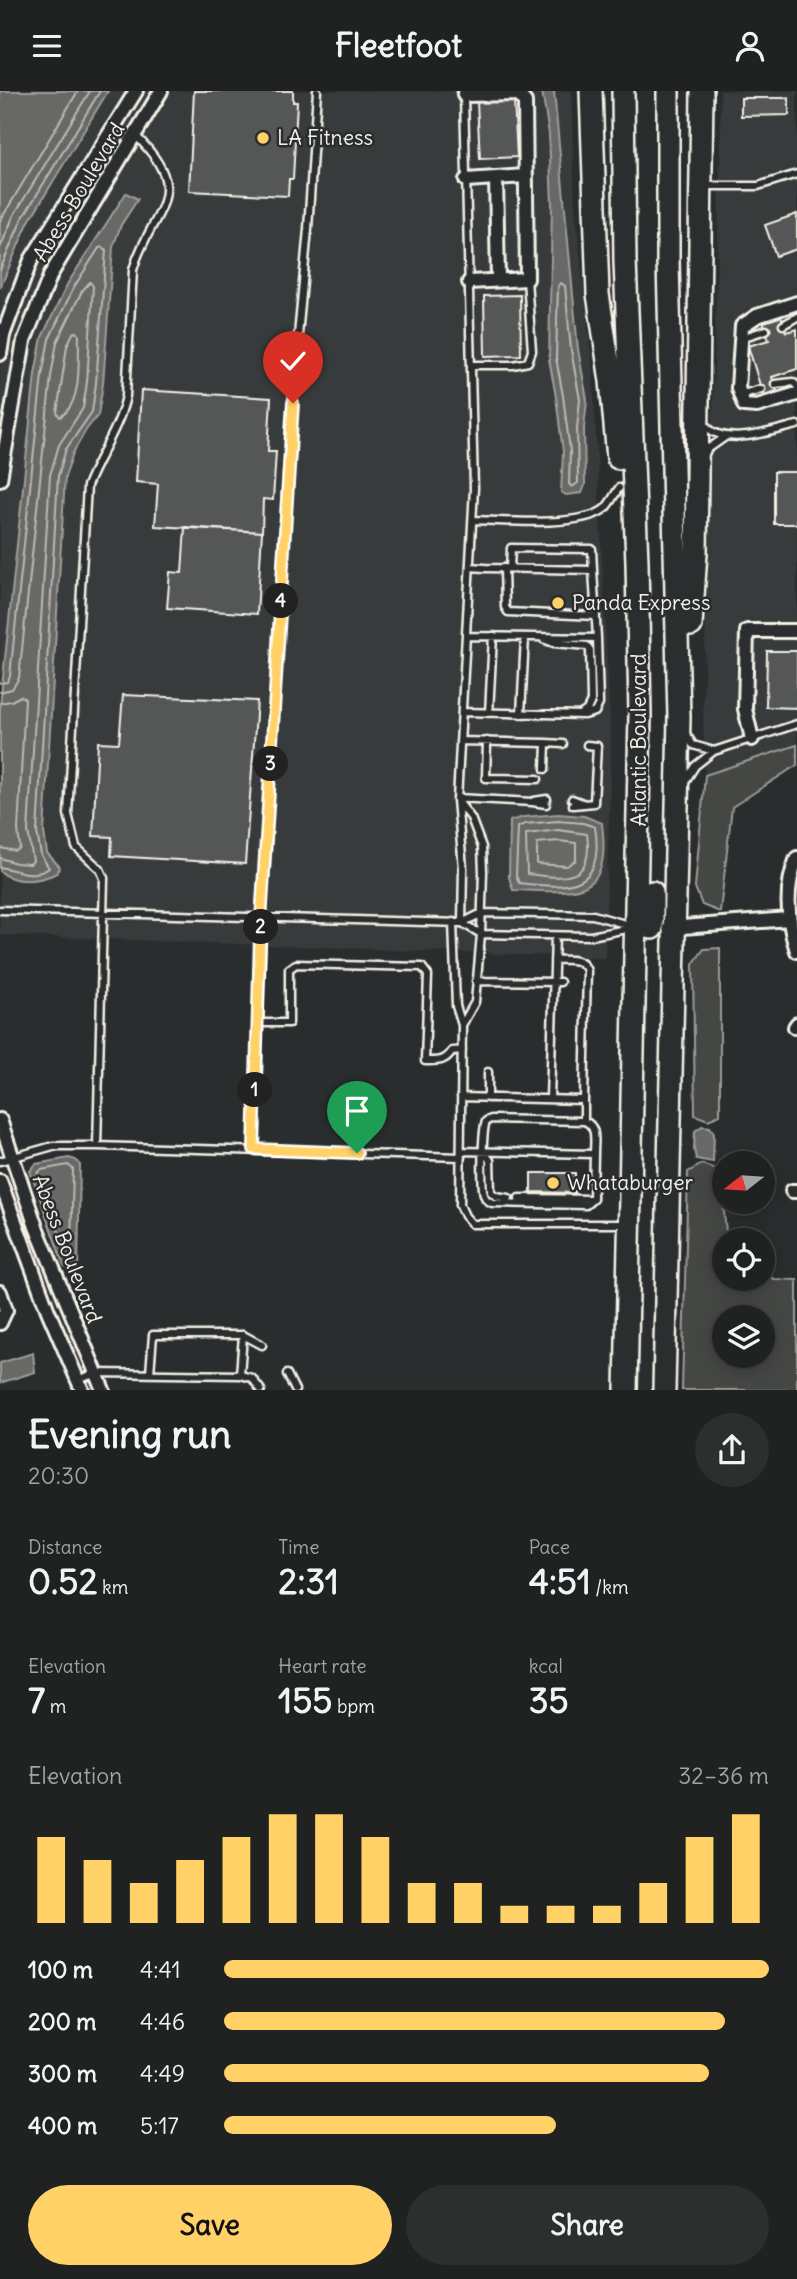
<!DOCTYPE html>
<meta charset="utf-8">
<style>
body{margin:0;font-family:Delius,sans-serif;background:#2d2f2f;color:#f1f3f6;height:100vh;display:flex;flex-direction:column;font-size:26px;white-space:nowrap}
*{box-sizing:border-box;margin:0}
p{font-size:23px;color:#a2a4a5}
.icon{flex:none;width:38px;height:38px;fill:none;stroke:currentColor;stroke-width:2;stroke-linecap:round;stroke-linejoin:round}
.map{position:relative;height:1299px;overflow:hidden}
.sheet{display:flex;flex-direction:column;background:#202222;flex:1}
.sheet>*{flex:none}
.needle{width:46px;rotate:253deg}
.controls{position:absolute;left:712px;top:1060px;display:grid;gap:14px}
.controls a{display:grid;place-items:center;width:63px;height:63px;border-radius:50%;background:#202222;box-shadow:0 4px 18px #0003,0 0 0 2px #3d3f40;font-size:35px}
.pin{position:absolute;display:grid;place-items:center;width:60px;height:60px;color:#fff;margin:-72px -30px;border-radius:50% 50% 50% 0;rotate:-45deg;box-shadow:0 0 7px #0007}
.pin .icon{rotate:45deg}
.km{position:absolute;width:35px;height:35px;margin:-18px;border-radius:50%;background:#222;color:#fff;font-size:19px;line-height:35px;text-align:center}
.round{display:grid;place-items:center;flex:none;width:74px;height:74px;border-radius:37px;background:#2d2f2f}
.headline{display:flex;align-items:center;justify-content:space-between;height:119px;padding:0 28px}
h1{font-size:38px;font-weight:800;line-height:52px}
.metrics{display:grid;grid-template-columns:repeat(3,1fr);gap:10px;height:119px;padding:7px 28px}
.metrics div{display:grid;align-content:center}
.metrics b{font-size:35px;font-weight:800}
.metrics small{font-size:19px;font-weight:400}
.metrics p{font-size:19px}
.chart{height:196px;padding:14px 28px}
.chart p{display:flex;justify-content:space-between}
.chart svg{width:100%;height:126px;margin-top:7px;stroke:#ffd166;stroke-width:6}
.primary-button{display:flex;gap:14px;margin-top:auto;padding:14px 28px}
.primary-button a{flex:1;height:80px;border-radius:42px;background:#ffd166;color:#111;font-size:28px;font-weight:800;line-height:80px;text-align:center}
.primary-button a+a{background:#2d2f2f;color:#f1f3f6}
ul{padding:0 28px;list-style:none;font-size:23px}
li{display:grid;grid-template-columns:112px 84px 1fr;align-items:center;height:52px}
li i{height:18px;border-radius:9px;background:#ffd166}
header{display:flex;justify-content:space-between;align-items:center;height:91px;padding:0 28px;background:#202222;font-size:32px;font-weight:800}
.map>svg:first-child{display:block}
.built{fill:#373a3a}
.green{fill:#444645;stroke:#9c9c96;stroke-width:2;fill-rule:evenodd}
.water{fill:#676866;stroke:#9f9f9a;stroke-width:2}
.lines{fill:none;stroke-linecap:round;stroke-linejoin:round}
.shore{stroke:#bcbab4;stroke-width:2}
.building{fill:#555756;stroke:#f4f1e8;stroke-width:2}
.lane-casing{stroke:#f4f1e8;stroke-width:11}
.street-casing{stroke:#f4f1e8;stroke-width:18}
.highway-casing{stroke:#f4f1e8;stroke-width:26}
.lane{stroke:#2a2d2e;stroke-width:6}
.street{stroke:#2a2d2e;stroke-width:12}
.highway{stroke:#2a2d2e;stroke-width:21}
.route-casing{stroke:#fff;stroke-width:14}
.route{stroke:#ffd166;stroke-width:9}
.poi-dot{fill:#ffd166;stroke:#2a2d2e;stroke-width:2.5}
.labels{text-anchor:middle;stroke-width:5;stroke-linejoin:round;paint-order:stroke}
.poi-label{font-size:21px;fill:#f4f1e8;stroke:#2a2d2e;text-anchor:start}
.street-label{font-size:21px;fill:#f4f1e8;stroke:#2a2d2e}
</style>
<header><svg class="icon" aria-label="menu" viewBox="0 0 24 24"><path d="M4 6h16M4 12h16M4 18h16"/></svg>Fleetfoot<svg class="icon" aria-label="person" viewBox="0 0 24 24"><circle cx="12" cy="8" r="4"/><path d="M4 21q1-7 8-7t8 7"/></svg></header>
<div class="map">
<svg width="797" height="1299" viewBox="0 0 797 1299">
<rect width="100%" height="100%" fill="#2a2d2e"/>
<filter id="ink" filterUnits="userSpaceOnUse"><feTurbulence type="fractalNoise" baseFrequency=".0143" numOctaves="2"/><feDisplacementMap in="SourceGraphic" scale="14" xChannelSelector="R" yChannelSelector="G"/><feConvolveMatrix kernelMatrix="1 2 1 2 8 2 1 2 1" color-interpolation-filters="sRGB"/></filter>
<g filter="url(#ink)">
<path class="built" d="M108 0H571L575 117 593 283 611 653 605 867 0 844V197L28 132Z
M720 0H797V654L705 684 703 618 721 49Z"/>
<path class="green" d="M797 654V674L732 716 720 821 702 814 695 796 705 684Z
M720 857V1024L708 1029 695 1024 693 873 704 858Z
M702 1073 720 1080 726 1141 732 1150H724V1188H763V1182L774 1188 797 1189V1299H682L688 1081ZM724 1227H763V1265H724Z"/>
<path class="water" d="M0 0H108L28 132 0 197Z
M542 0H554L578 258 587 309 584 337 585 394 582 402 566 404 561 401 563 361 556 306 549 268 552 114 549 43Z
M126 102 138 108 121 134 113 156 103 293 98 324 86 339 73 362 65 386 44 741 47 762 60 776 57 782C40 790 15 794 0 780V615L35 283 42 246 68 192Z
M558 723 584 725 602 732C612 812 573 800 513 799L509 786 510 730 524 726Z
M702 1035 710 1036 714 1042 713 1071 696 1068 694 1058 695 1040Z
M69 1067 76 1069 80 1074 78 1176 71 1180 64 1175 30 1080 36 1073Z
M33 1262 35 1281 0 1292V1272Z"/>
<g class="lines">
<path class="shore" d="M0 130 78 0
M0 157 14 124 90 0
M0 179 22 128 100 0
M561 192 565 195 571 259 580 309 577 337 578 392 572 396 569 393 570 360 563 305 556 267 558 195Z
M77 241 79 244C78 269 83 312 60 326L57 322 67 255 73 242Z
M0 592 7 591 10 585 42 284 49 248 74 196 99 157 103 156 106 159 96 292 92 321 66 358 58 385 37 741 41 764 49 777C35 788 16 779 0 776
M0 601 12 598 19 587 51 285 57 251 82 200 90 191 93 195 87 291 83 317 59 354 50 384 28 740 33 770 30 773 16 772 0 767
M0 612 11 610 21 605 25 608 18 739 20 757 16 760 0 757
M558 730 583 732 595 736C605 800 569 798 519 792L516 785 518 736 525 733Z
M558 739 587 743C594 792 565 788 527 783L526 743Z
M559 750 576 752V769L567 775 537 773V752Z
M68 1074 73 1078 71 1154 68 1158 64 1155 38 1082 41 1079Z"/>
</g>
<path class="building" d="M194 0H293V11H297L293 88H289L288 105 189 100Z
M741 7H789V24L741 25Z
M514 9 517 66 480 68 477 11Z
M797 123V158L776 165 765 134Z
M520 204 521 264 485 265 484 205Z
M781 225 786 241 797 238V278L772 286 777 300 763 304 748 255 769 249 763 230Z
M141 299 271 307 268 360H276L273 409 263 408 262 441 155 435 158 393 136 391Z
M774 381H797V433H774Z
M185 436 262 441 257 523 167 517 170 481 182 482Z
M767 560H797V617L766 616Z
M123 604 257 610 245 773 111 765 112 746 93 745 98 651 119 652Z
M531 1082H575V1102L531 1101Z"/>
<g class="lines">
<defs>
<path id="lane" d="M703 95H758L797 83
M783 234 797 226
M741 247 766 239
M471 274H513L528 271 532 260 527 188
M775 293 793 291 797 295
M740 304 761 298
M704 332C720 358 772 340 797 334
M704 364 708 358 725 346
M473 429C504 430 578 436 603 419 610 414 614 404 619 397
M470 476 485 477 593 479 592 458 511 457 510 477
M504 477 505 516 508 521 596 525
M593 479 597 547
M543 548 554 552 587 555 590 559 591 610 587 619 581 623
M462 621 585 624 595 621 599 613 597 547 466 545
M489 622 493 545
M521 623 525 546
M685 641 693 654 714 660
M460 650 546 652 545 678
M487 650 486 687 538 688
M546 652 563 653
M684 692 695 675 714 660 797 633
M457 707 532 711 546 713
M572 708 585 713
M458 710 471 727 482 756 483 781 481 843 475 911 462 934
M534 710 547 708
M573 714 594 712 597 655 587 654
M0 819 462 832 482 822 593 824 632 835
M453 831 456 915 462 934 460 1114 465 1125 472 1133H625
M462 832 463 777 457 709 474 397 464 5
M462 832 481 843 591 845 631 837
M476 890 560 891
M258 932H289V878L296 873 422 876 428 884 425 970C438 970 445 971 452 960L462 959
M461 1006 584 1009 587 880C583 866 566 869 554 869
M488 1007V981
M550 1008 555 845
M584 1030V1009
M97 1055 104 787 100 778 76 756 68 723 87 395C99 364 119 338 126 305L133 179C150 119 197 104 135 44
M254 1058 263 803 293 298 308 138 317 0
M461 1060 594 1063 593 1108 586 1114 492 1112C487 1109 486 1109 484 1104 481 1094 482 1041 486 1030L491 1028 584 1030C598 1035 594 1050 594 1063
M483 1060 490 1069 491 1101 496 1105 509 1107
M0 1070 53 1055H97L461 1066
M519 1107 593 1108
M243 1244 262 1254
M150 1282 153 1244H243L240 1284
M287 1283 295 1299
M78 1289 96 1282 240 1284 252 1287 261 1299"/>
<path id="street" d="M464 4 518 3 525 11 527 188 469 191
M496 87 498 189
M466 89 525 85
M797 212 757 225 742 235 738 297 744 314 757 315 797 303
M0 263 3 244 31 169 136 0
M0 388 24 250 51 183 161 0
M752 648 745 618 747 540H797
M797 767C784 798 787 829 797 860
M669 837 789 828
M795 936 797 933
M0 1029 36 1136 103 1299
M0 1090 48 1220 82 1299
M792 1100H797
M0 1201 6 1219 0 1232"/>
<path id="highway" d="M591 0 598 203 611 290 618 367
M623 0 625 170 637 471 640 623 626 1299
M691 534 696 462 702 0
M652 837V801
M664 1299 679 626 668 170V0"/>
</defs>
<use href="#lane" class="lane-casing"/>
<use href="#street" class="street-casing"/>
<use href="#highway" class="highway-casing"/>
<use href="#lane" class="lane"/>
<use href="#street" class="street"/>
<use href="#highway" class="highway"/>
</g>
</g>
<g class="lines" filter="url(#ink)">
<defs>
<path id="route" d="M293 312 260 845 254 1058 357 1062"/>
</defs>
<use href="#route" class="route-casing"/>
<use href="#route" class="route"/>
</g>
<g class="poi-dot">
<circle cx="263" cy="47" r="7"/>
<circle cx="558" cy="512" r="7"/>
<circle cx="553" cy="1092" r="7"/>
</g>
<g class="labels">
<g class="poi-label">
<text x="277" y="54">LA Fitness</text>
<text x="572" y="519">Panda Express</text>
<text x="567" y="1099">Whataburger</text>
</g>
<g class="street-label">
<text transform="translate(79 101) rotate(-59)" y="7">Abess Boulevard</text>
<text transform="translate(639 649) rotate(-90)" y="7">Atlantic Boulevard</text>
<text transform="translate(67 1158) rotate(69)" y="7">Abess Boulevard</text>
</g>
</g>
</svg>
<div class="controls">
<a><svg class="needle" viewBox="-14 -14 28 28"><path d="M0-13l5 13h-10z" fill="#e53935"/><path d="M0 13l5-13h-10z" fill="#a2a4a5"/></svg></a>
<a><svg class="icon" aria-label="locate" viewBox="0 0 24 24"><circle cx="12" cy="12" r="6"/><path d="M12 2v4M12 18v4M2 12h4M18 12h4"/></svg></a>
<a><svg class="icon" aria-label="layers" viewBox="0 0 24 24"><path d="M12 4l9 5-9 5-9-5zM3 14l9 5 9-5"/></svg></a>
</div>
<div class="pin" style="left:357px;top:1062px;background:#1e9e55"><svg class="icon" aria-label="arrive" viewBox="0 0 24 24"><path d="M6 21V4h12l-3 4 3 4H6"/></svg></div>
<div class="pin" style="left:293px;top:312px;background:#d93025"><svg class="icon" aria-label="check" viewBox="0 0 24 24"><path d="M5 12l5 5 9-10"/></svg></div>
<b class="km" style="left:255px;top:999px">1</b>
<b class="km" style="left:261px;top:836px">2</b>
<b class="km" style="left:271px;top:673px">3</b>
<b class="km" style="left:281px;top:510px">4</b>
</div>
<section class="sheet">
<div class="headline"><div><h1>Evening run</h1><p>20:30</p></div><a class="round"><svg class="icon" aria-label="share" viewBox="0 0 24 24"><path d="M12 15V3M7 8l5-5 5 5M5 13v7h14v-7"/></svg></a></div>
<div class="metrics">
<div><p>Distance</p><b>0.52<small> km</small></b></div>
<div><p>Time</p><b>2:31</b></div>
<div><p>Pace</p><b>4:51<small> /km</small></b></div>
</div>
<div class="metrics">
<div><p>Elevation</p><b>7<small> m</small></b></div>
<div><p>Heart rate</p><b>155<small> bpm</small></b></div>
<div><p>kcal</p><b>35</b></div>
</div>
<div class="chart"><p><span>Elevation</span>32–36 m</p>
<svg viewBox="0 0 160 44" preserveAspectRatio="none"><path d="M5 44V14M15 44V22M25 44V30M35 44V22M45 44V14M55 44V6M65 44V6M75 44V14M85 44V30M95 44V30M105 44V38M115 44V38M125 44V38M135 44V30M145 44V14M155 44V6"/></svg>
</div>
<ul>
<li><b>100 m</b>4:41<i style="width:100%"></i></li>
<li><b>200 m</b>4:46<i style="width:92%"></i></li>
<li><b>300 m</b>4:49<i style="width:89%"></i></li>
<li><b>400 m</b>5:17<i style="width:61%"></i></li>
</ul>
<div class="primary-button"><a>Save</a><a>Share</a></div>
</section>
